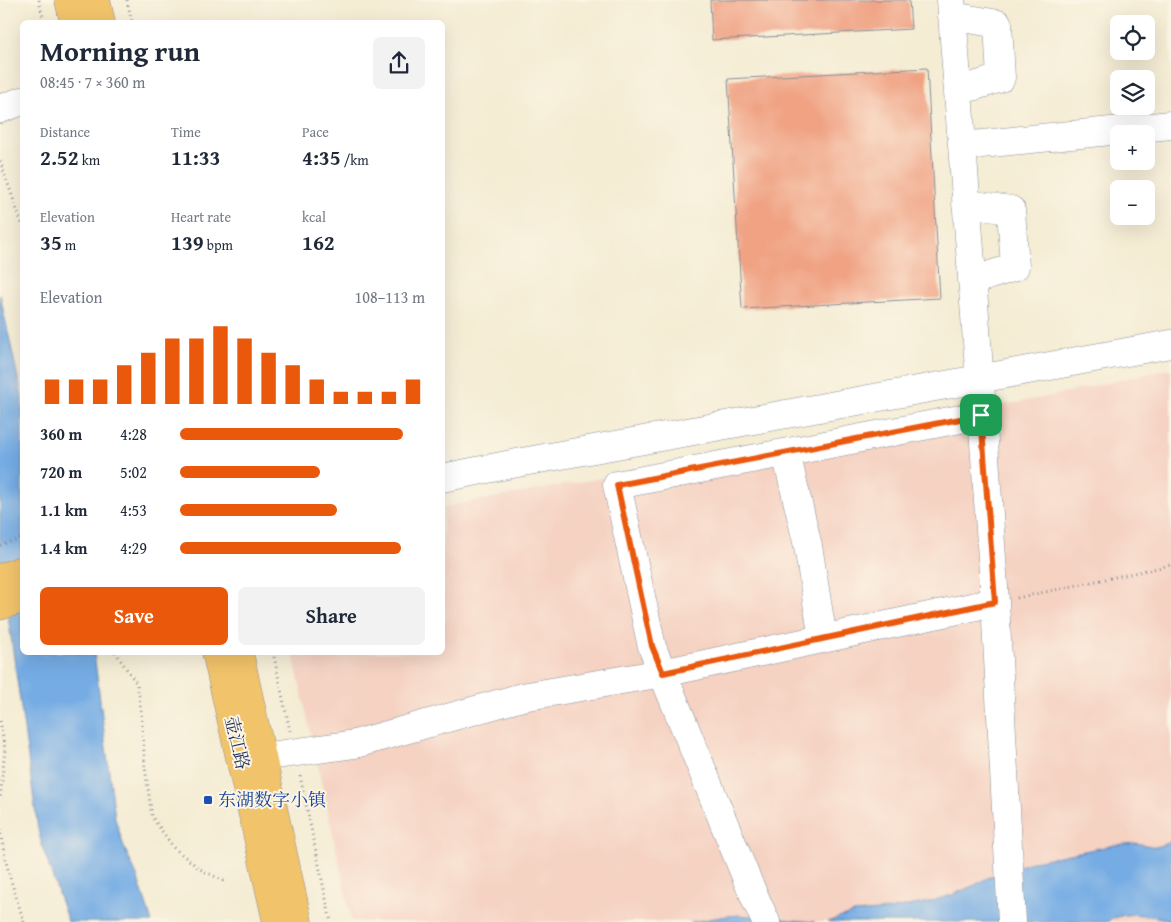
<!DOCTYPE html>
<meta charset="utf-8">
<style>
body{margin:0;font-family:"Gentium Book Plus","Noto Serif SC",serif;background:#f2f2f3;color:#1f2937;height:100vh;display:flex;flex-direction:column;font-size:19px;white-space:nowrap}
*{box-sizing:border-box;margin:0}
p{font-size:16px;color:#747a83}
.icon{flex:none;width:28px;height:28px;fill:none;stroke:currentColor;stroke-width:2;stroke-linecap:round;stroke-linejoin:round}
.map{position:relative;flex:1;overflow:hidden}
.details{position:absolute;left:20px;top:20px;width:425px;height:635px;display:flex;flex-direction:column;background:#fff;border-radius:8px;box-shadow:0 5px 20px #0002}
.details>*{flex:none}
.buttons{position:absolute;left:1110px;top:15px;display:grid;gap:10px}
.buttons a{display:grid;place-items:center;width:45px;height:45px;border-radius:8px;background:#fff;box-shadow:0 5px 20px #0002;font-size:25px}
.pin{position:absolute;display:grid;place-items:center;width:42px;height:42px;color:#fff;margin:-21px;border-radius:10px;box-shadow:0 2px 8px #0006}
.round{display:grid;place-items:center;flex:none;width:52px;height:52px;border-radius:8px;background:#f2f2f3}
.head{display:flex;align-items:center;justify-content:space-between;height:85px;padding:0 20px}
h1{font-size:28px;font-weight:800;line-height:38px}
.stats{display:grid;grid-template-columns:repeat(3,1fr);gap:8px;height:85px;padding:5px 20px}
.stats div{display:grid;align-content:center}
.stats b{font-size:21px;font-weight:800}
.stats small{font-size:14px;font-weight:400}
.stats p{font-size:14px}
.chart{height:140px;padding:10px 20px}
.chart p{display:flex;justify-content:space-between}
.chart svg{width:100%;height:90px;margin-top:5px;stroke:#ea580c;stroke-width:6}
.button{display:flex;gap:10px;margin-top:auto;padding:10px 20px}
.button a{flex:1;height:58px;border-radius:8px;background:#ea580c;color:#fff;font-size:20px;font-weight:800;line-height:58px;text-align:center}
.button a+a{background:#f2f2f3;color:#1f2937}
ul{padding:0 20px;list-style:none;font-size:16px}
li{display:grid;grid-template-columns:80px 60px 1fr;align-items:center;height:38px}
li i{height:12px;border-radius:6px;background:#ea580c}
.map>svg:first-child{display:block}
.built{fill:#f5d2c2}
.water{fill:#75ace4;stroke:#486ea1}
.building{fill:#f0a283}
.lines{fill:none;stroke-linecap:round;stroke-linejoin:round}
.minor-casing{stroke:#888e98;stroke-width:29}
.major-casing{stroke:#888e98;stroke-width:29}
.path{stroke:#888e98;stroke-width:3;stroke-dasharray:1 4;stroke-linecap:butt}
.minor{stroke:#fff;stroke-width:28}
.major{stroke:#f1c36a;stroke-width:28}
.route-casing{stroke:#fff;stroke-width:10}
.route{stroke:#ea580c;stroke-width:6}
.transit-dot{fill:#1a4fb4;stroke:#fcf5e5;stroke-width:2}
.labels{text-anchor:middle;stroke-width:4;stroke-linejoin:round;paint-order:stroke}
.street-label{font-size:18px;fill:#1b2f5e;stroke:#fcf5e5}
.transit-label{font-size:18px;fill:#164399;stroke:#fcf5e5;text-anchor:start}
</style>
<div class="map">
<svg width="1171" height="922" viewBox="0 0 1171 922">
<rect width="100%" height="100%" fill="#fcf5e5"/>
<filter id="ink" filterUnits="userSpaceOnUse"><feTurbulence type="fractalNoise" baseFrequency=".02" numOctaves="2"/><feDisplacementMap in="SourceGraphic" scale="10" xChannelSelector="R" yChannelSelector="G"/><feConvolveMatrix kernelMatrix="1 2 1 2 8 2 1 2 1" color-interpolation-filters="sRGB"/></filter>
<filter id="wash" filterUnits="userSpaceOnUse"><feTurbulence type="fractalNoise" baseFrequency=".0096" numOctaves="4" result="noise"/><feDisplacementMap in="SourceGraphic" scale="20" xChannelSelector="R" yChannelSelector="G"/><feGaussianBlur stdDeviation="1.12" result="paint"/><feColorMatrix in="noise" values="0 0 0 0 0 0 0 0 0 0 0 0 0 0 0 0 0 1.4 0 .05"/><feComposite in="paint" operator="in"/></filter>
<g filter="url(#wash)">
<rect width="100%" height="100%" fill="#f4ecd3"/>
<path class="built" d="M1168 369 1171 371V922H352L293 653 442 652 443 507 1042 398Z"/>
<path class="water" d="M0 295 22 396V652L94 653 115 818 124 847 137 876 152 922H68L42 846 38 829 6 601 0 581Z
M1171 842V920C1150 916 1127 909 1107 922H827L854 913 889 910 928 902 952 895 977 884 987 878 1034 861 1115 845 1135 843 1156 847Z
M739 915 815 922H691L727 916Z"/>
<g id="blocks">
<path class="building" d="M710 0H909L911 29 712 40Z
M927 68 940 298 742 309 728 79Z"/>
</g>
</g>
<g filter="url(#ink)">
<use href="#blocks" fill-opacity="0" stroke="#888e98" stroke-width="1"/>
<g class="lines">
<defs>
<path id="minor" d="M951 0 978 355 995 602 1012 922
M952 16 998 24 1001 78 958 91
M0 109 22 101
M962 146 1171 125
M966 204 1011 210 1015 267 972 281
M786 453 808 546 823 639
M442 478 517 463 1171 344
M262 757 355 744 522 697 663 673 995 602
M766 922 748 882 652 647 617 485 981 415"/>
<path id="major" d="M69 0 74 22
M96 0 101 22
M0 578 22 570
M0 606 22 599
M216 652 277 922
M239 652 298 922"/>
</defs>
<use href="#minor" class="minor-casing"/>
<use href="#major" class="major-casing"/>
<path class="path" d="M39 0 44 22
M127 0 132 22
M0 161 22 224
M0 545 22 538
M1017 598 1171 565
M115 652 137 684 141 711 145 767 152 817 174 848 200 869 224 881
M273 652 290 731
M0 721 5 749 0 800
M300 776 331 922
M0 829C4 861 14 891 24 922"/>
<use href="#minor" class="minor"/>
<use href="#major" class="major"/>
</g>
</g>
<g class="lines" filter="url(#ink)">
<defs>
<path id="route" d="M981 415 995 602 663 673 652 646 617 485Z"/>
</defs>
<use href="#route" class="route-casing"/>
<use href="#route" class="route"/>
</g>
<rect class="transit-dot" x="203" y="795" width="10" height="10" rx="2.5"/>
<g class="labels">
<g class="street-label">
<text transform="translate(237 743) rotate(77)" y="6">壶江路</text>
</g>
<g class="transit-label">
<text x="218" y="806">东湖数字小镇</text>
</g>
</g>
</svg>
<div class="buttons">
<a><svg class="icon" aria-label="locate" viewBox="0 0 24 24"><circle cx="12" cy="12" r="6"/><path d="M12 2v4M12 18v4M2 12h4M18 12h4"/></svg></a>
<a><svg class="icon" aria-label="layers" viewBox="0 0 24 24"><path d="M12 4l9 5-9 5-9-5zM3 14l9 5 9-5"/></svg></a>
<a>+</a>
<a>−</a>
</div>
<div class="pin" style="left:981px;top:415px;background:#1e9e55"><svg class="icon" aria-label="arrive" viewBox="0 0 24 24"><path d="M6 21V4h12l-3 4 3 4H6"/></svg></div>
<section class="details">
<div class="head"><div><h1>Morning run</h1><p>08:45 · 7 × 360 m</p></div><a class="round"><svg class="icon" aria-label="share" viewBox="0 0 24 24"><path d="M12 15V3M7 8l5-5 5 5M5 13v7h14v-7"/></svg></a></div>
<div class="stats">
<div><p>Distance</p><b>2.52<small> km</small></b></div>
<div><p>Time</p><b>11:33</b></div>
<div><p>Pace</p><b>4:35<small> /km</small></b></div>
</div>
<div class="stats">
<div><p>Elevation</p><b>35<small> m</small></b></div>
<div><p>Heart rate</p><b>139<small> bpm</small></b></div>
<div><p>kcal</p><b>162</b></div>
</div>
<div class="chart"><p><span>Elevation</span>108–113 m</p>
<svg viewBox="0 0 160 44" preserveAspectRatio="none"><path d="M5 44V32M15 44V32M25 44V32M35 44V25M45 44V19M55 44V12M65 44V12M75 44V6M85 44V12M95 44V19M105 44V25M115 44V32M125 44V38M135 44V38M145 44V38M155 44V32"/></svg>
</div>
<ul>
<li><b>360 m</b>4:28<i style="width:91%"></i></li>
<li><b>720 m</b>5:02<i style="width:57%"></i></li>
<li><b>1.1 km</b>4:53<i style="width:64%"></i></li>
<li><b>1.4 km</b>4:29<i style="width:90%"></i></li>
</ul>
<div class="button"><a>Save</a><a>Share</a></div>
</section>
</div>
